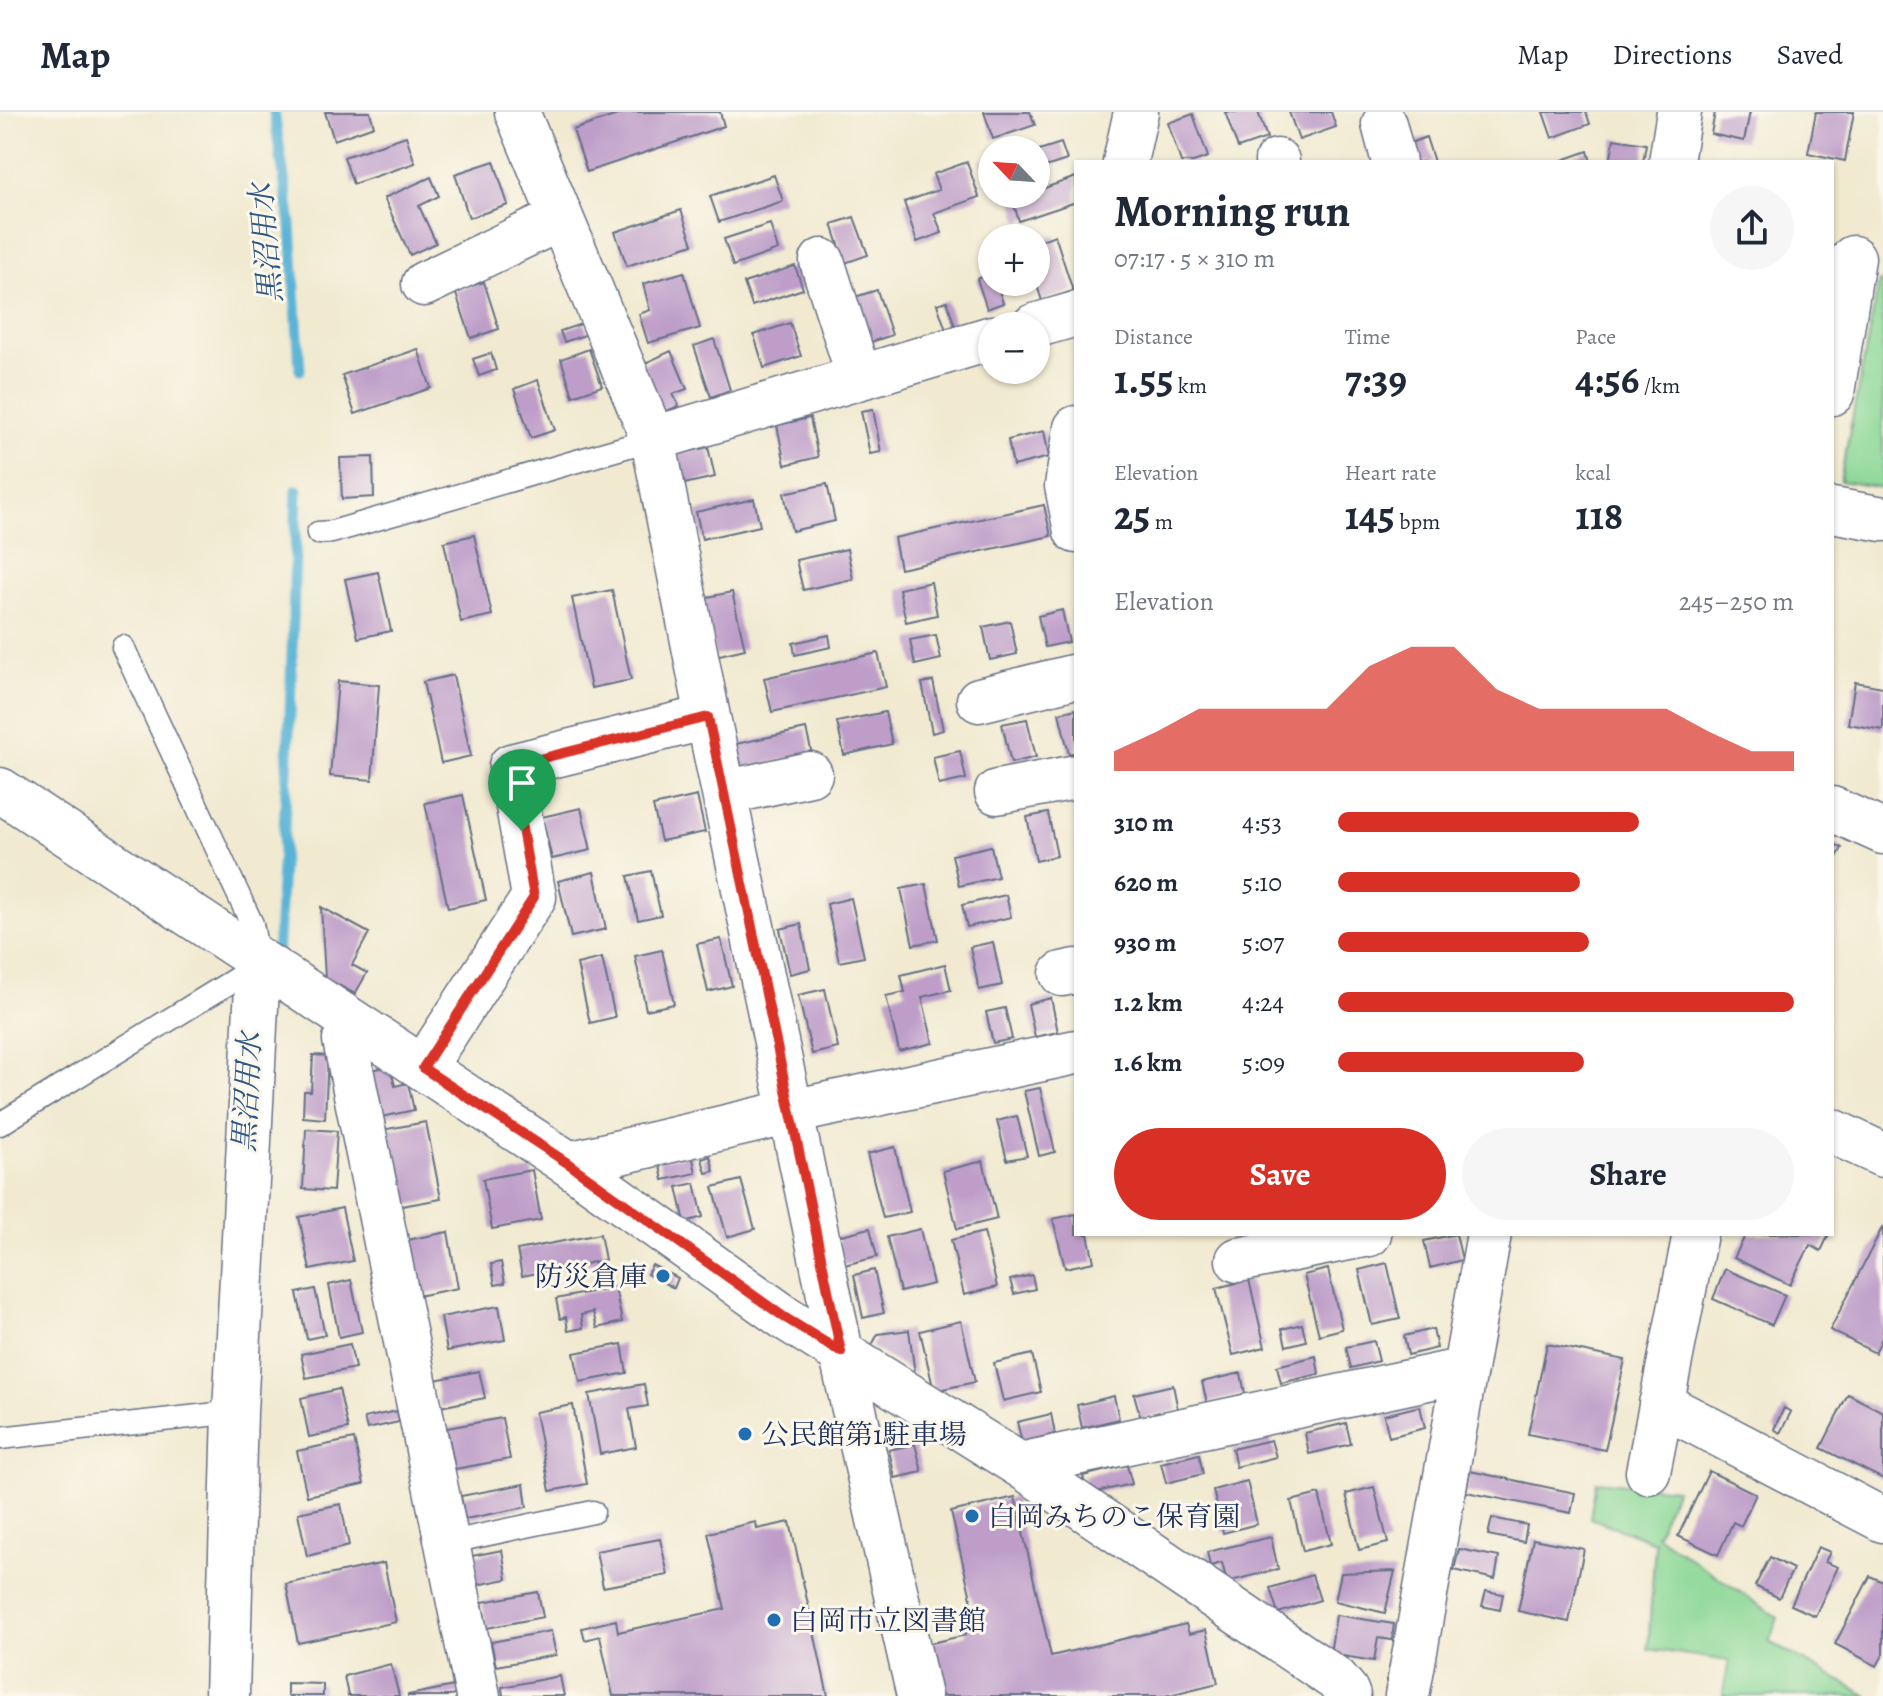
<!DOCTYPE html>
<meta charset="utf-8">
<style>
body{margin:0;font-family:Alegreya,"Noto Serif JP",serif;background:#f6f6f7;color:#1f2937;height:100vh;display:flex;flex-direction:column;font-size:30px;white-space:nowrap}
*{box-sizing:border-box;margin:0}
p{font-size:26px;color:#747a83}
.icon{flex:none;width:44px;height:44px;fill:none;stroke:currentColor;stroke-width:2;stroke-linecap:round;stroke-linejoin:round}
.map{position:relative;flex:1;overflow:hidden}
.side{position:absolute;left:1074px;top:48px;width:760px;height:1076px;display:flex;flex-direction:column;background:#fff;border-radius:0px;box-shadow:0 2px 6px #0004}
.side>*{flex:none}
.needle{width:52px;rotate:295deg}
.tools{position:absolute;left:978px;top:24px;display:grid;gap:16px}
.tools a{display:grid;place-items:center;width:72px;height:72px;border-radius:50%;background:#fff;box-shadow:0 2px 6px #0004;font-size:40px}
.pin{position:absolute;display:grid;place-items:center;width:68px;height:68px;color:#fff;margin:-82px -34px;border-radius:50% 50% 50% 0;rotate:-45deg;box-shadow:0 0 8px #0007}
.pin .icon{rotate:45deg}
.round{display:grid;place-items:center;flex:none;width:84px;height:84px;border-radius:42px;background:#f6f6f7}
.head{display:flex;align-items:center;justify-content:space-between;height:136px;padding:0 40px}
h1{font-size:44px;font-weight:600;line-height:60px}
.metrics{display:grid;grid-template-columns:repeat(3,1fr);gap:12px;height:136px;padding:8px 40px}
.metrics div{display:grid;align-content:center}
.metrics b{font-size:40px;font-weight:600}
.metrics small{font-size:22px;font-weight:400}
.metrics p{font-size:22px}
.chart{height:224px;padding:16px 40px}
.chart p{display:flex;justify-content:space-between}
.chart svg{width:100%;height:144px;margin-top:8px;fill:#d93025;opacity:.7}
.cta{display:flex;gap:16px;margin-top:auto;padding:16px 40px}
.cta a{flex:1;height:92px;border-radius:48px;background:#d93025;color:#fff;font-size:32px;font-weight:600;line-height:92px;text-align:center}
.cta a+a{background:#f6f6f7;color:#1f2937}
ul{padding:0 40px;list-style:none;font-size:26px}
li{display:grid;grid-template-columns:128px 96px 1fr;align-items:center;height:60px}
li i{height:20px;border-radius:10px;background:#d93025}
header{display:flex;align-items:center;gap:48px;box-sizing:border-box;height:112px;padding:0 40px;background:#fff;border-bottom:2px solid #e0e1e3}
header strong{font-size:38px}
nav{display:flex;gap:44px;margin-inline-start:auto;font-size:28px}
.map>svg:first-child{display:block}
.green{fill:#8ad795;stroke:#52837a;stroke-width:2}
.lines{fill:none;stroke-linecap:round;stroke-linejoin:round}
.stream{stroke:#59b3d6;stroke-width:11}
.building{fill:#be9ec9}
.service-casing{stroke:#667086;stroke-width:25}
.minor-casing{stroke:#667086;stroke-width:47}
.tertiary-casing{stroke:#667086;stroke-width:47}
.service{stroke:#fff;stroke-width:22}
.minor{stroke:#fff;stroke-width:44}
.tertiary{stroke:#fff;stroke-width:44}
.route-casing{stroke:#fff;stroke-width:16}
.route{stroke:#d93025;stroke-width:10}
.poi-dot{fill:#1f6fb2;stroke:#fbf7ec;stroke-width:3}
.labels{text-anchor:middle;stroke-width:6;stroke-linejoin:round;paint-order:stroke}
.poi-label{font-size:28px;fill:#1b2f5e;stroke:#fbf7ec;text-anchor:start}
.water-label{font-size:30px;font-style:italic;fill:#2e5782;stroke:#fbf7ec}
</style>
<header>
<strong>Map</strong>
<nav><a>Map</a><a>Directions</a><a>Saved</a></nav>
</header>
<div class="map">
<svg width="1883" height="1584" viewBox="0 0 1883 1584">
<rect width="100%" height="100%" fill="#fbf7ec"/>
<filter id="ink" filterUnits="userSpaceOnUse"><feTurbulence type="fractalNoise" baseFrequency=".0125" numOctaves="2"/><feDisplacementMap in="SourceGraphic" scale="16" xChannelSelector="R" yChannelSelector="G"/><feConvolveMatrix kernelMatrix="1 2 1 2 8 2 1 2 1" color-interpolation-filters="sRGB"/></filter>
<filter id="wash" filterUnits="userSpaceOnUse"><feTurbulence type="fractalNoise" baseFrequency=".006" numOctaves="4" result="noise"/><feDisplacementMap in="SourceGraphic" scale="32" xChannelSelector="R" yChannelSelector="G"/><feGaussianBlur stdDeviation="1.8" result="paint"/><feColorMatrix in="noise" values="0 0 0 0 0 0 0 0 0 0 0 0 0 0 0 0 0 1.4 0 .05"/><feComposite in="paint" operator="in"/></filter>
<g filter="url(#wash)">
<rect width="100%" height="100%" fill="#f1ead1"/>
<path class="green" d="M1879 170 1883 171V376L1840 369Z
M1596 1369 1676 1377 1656 1423 1778 1506 1769 1530 1868 1584H1723L1729 1549 1648 1537 1655 1430 1590 1406Z"/>
<g class="lines">
<path class="stream" d="M274 0 291 112 300 258
M277 848 290 603 297 378"/>
</g>
<g id="blocks">
<path class="building" d="M325 0H370L374 14 334 28Z
M626 0H720L724 14 587 60 573 18Z
M984 0H1030L1035 13 993 27Z
M1225 0H1258L1267 26 1238 36Z
M1289 0H1331L1336 15 1299 28Z
M1543 0H1586L1590 12 1552 26Z
M1715 0H1750L1744 29 1711 22Z
M1816 0H1854L1845 49 1808 41Z
M1193 2 1208 45 1193 50H1181L1168 11Z
M406 24 415 51 353 72 344 45Z
M1426 25 1434 50H1414L1408 32Z
M1614 27 1646 32 1643 50H1610Z
M1061 31 1067 48 1036 58V39Z
M1588 39 1591 50H1557Z
M986 47 992 65V75H990L981 49Z
M494 49 508 93 469 106 455 62Z
M967 50 979 85 934 101 942 121 917 130 904 90 939 78 933 62Z
M774 63 783 89 719 110 710 84Z
M431 65 439 84 419 94 436 131 410 143 384 86Z
M1076 65V90L1019 109 1012 87 1026 82H1036V79Z
M681 98 693 132 627 154 615 120Z
M854 105 868 143 845 151 832 112Z
M770 112 778 138 733 154 724 127Z
M1055 123 1073 179 1042 189 1036 170V130Z
M795 154 803 177 752 194 744 171Z
M684 160 700 216 648 231 639 202 650 198 643 172Z
M992 161V170H996L1003 191 987 197 977 167Z
M484 170 499 217 471 226 455 179Z
M877 178 892 223 868 231 852 186Z
M947 189 957 221 948 224 937 192Z
M584 211 588 222 564 230 560 219Z
M790 211 801 244 764 256 754 223Z
M714 227 730 278 711 285 694 234Z
M418 237 431 276 355 302 342 263Z
M589 237 602 274 573 284 561 247Z
M671 239 687 277 673 282 679 294 662 301 641 253Z
M491 241 496 258 479 264 473 247Z
M538 268 555 318 531 326 514 277Z
M873 297 881 340 870 342 861 299Z
M810 306 818 345 785 353 777 313Z
M1044 319 1049 345 1013 354 1008 328Z
M708 335 715 365 684 372 678 342Z
M373 345 374 385 342 387 340 346Z
M827 372 835 409 792 419 784 381Z
M754 387 760 414 702 427 696 400Z
M1044 393 1051 424 900 457 894 426Z
M474 423 492 503 461 510 444 430Z
M847 437 853 467 803 478 796 448Z
M378 460 391 519 358 526 345 467Z
M931 470 937 503 906 510 899 477Z
M612 478 631 568 591 576 572 486Z
M732 480 745 537 715 544 703 486Z
M1062 498 1069 530 1045 535 1038 504Z
M1010 509 1017 542 990 548 983 515Z
M829 523 831 535 795 543 793 531Z
M936 523 941 547 915 553 910 528Z
M878 541 886 575 772 600 764 566Z
M453 563 471 644 441 651 423 570Z
M338 569 379 573 372 668 330 664Z
M933 569 943 618 932 621 922 571Z
M1855 570 1883 575V618L1848 612Z
M1076 597V640L1069 642 1059 601Z
M885 600 892 632 844 643 837 610Z
M1027 607 1036 645 1011 651 1002 612Z
M806 617 812 642 742 657 736 632Z
M960 639 966 667 939 673 933 645Z
M463 683 486 788 448 796 425 691Z
M697 684 705 720 661 729 653 694Z
M581 696 591 738 552 747 542 705Z
M1048 701 1057 744 1036 749 1027 705Z
M1832 731 1842 736 1832 754Z
M991 734 998 765 959 774 952 743Z
M651 759 661 803 638 808 628 764Z
M594 760 606 817 571 825 558 769Z
M926 772 938 828 913 833 901 777Z
M1006 783 1011 805 967 815 962 793Z
M851 786 864 845 839 850 827 792Z
M321 795 369 821 352 853 367 861 355 882 325 866Z
M801 812 810 857 790 862 780 817Z
M721 827 732 874 708 880 697 832Z
M993 830 1002 873 979 878 970 835Z
M662 838 674 892 646 898 635 844Z
M602 846 615 905 590 911 577 852Z
M945 852 951 878 922 885 933 931 899 939 886 884 905 880 901 863Z
M825 877 838 936 812 942 798 883Z
M1051 886 1058 920 1035 925 1028 892Z
M1005 896 1012 927 993 931 986 900Z
M313 943 328 944 325 1007 303 1005 304 979H311Z
M390 954 395 974 408 971 414 998 377 1006 367 959Z
M1040 976 1055 1040 1039 1044 1024 979Z
M1017 1004 1027 1044 1007 1048 997 1009Z
M426 1010 441 1087 396 1095 382 1018Z
M306 1017 337 1019 333 1079 303 1077Z
M895 1035 910 1100 883 1106 867 1042Z
M692 1042 696 1061 663 1068 659 1049Z
M710 1044 714 1059 706 1061 702 1047Z
M983 1049 997 1107 957 1117 943 1059Z
M532 1058 541 1108 492 1117 483 1067Z
M741 1068 755 1117 727 1125 713 1075Z
M695 1071 703 1105 685 1110 677 1075Z
M342 1096 353 1149 310 1158 299 1105Z
M1076 1102V1122H1088L1094 1150 1065 1156 1053 1107Z
M1883 1114V1224L1875 1241 1830 1218Z
M870 1116 877 1145 844 1153 837 1124Z
M920 1117 933 1172 900 1180 887 1125Z
M448 1120 458 1176 417 1184 407 1128Z
M984 1120 997 1175 964 1183 951 1128Z
M600 1122 605 1148 522 1164 517 1138Z
M1456 1122 1462 1148 1430 1156 1424 1129Z
M1746 1122H1829L1821 1139 1810 1133 1790 1173 1734 1146Z
M501 1150 505 1171 495 1173 491 1152Z
M1387 1151 1400 1207 1372 1213 1359 1158Z
M652 1153 678 1166 674 1176 647 1162Z
M1328 1157 1342 1217 1319 1223 1304 1163Z
M1725 1157 1785 1183 1772 1213 1713 1187Z
M874 1158 884 1201 863 1206 854 1163Z
M1032 1163 1035 1177 1014 1182 1010 1168Z
M351 1168 362 1220 339 1225 329 1173Z
M1249 1168 1265 1235 1233 1243 1216 1176Z
M615 1175 622 1210 597 1216 593 1200 581 1203 583 1216 568 1219 566 1205 560 1207 556 1187Z
M315 1177 325 1223 307 1227 297 1181Z
M499 1194 505 1228 447 1239 441 1205Z
M961 1209 975 1270 934 1279 920 1219Z
M1302 1212 1306 1229 1286 1234 1282 1217Z
M1433 1217 1437 1236 1408 1243 1404 1224Z
M909 1218 915 1262 871 1235 878 1222Z
M1374 1229 1379 1249 1351 1256 1346 1235Z
M350 1232 355 1256 306 1266 301 1242Z
M622 1232 627 1261 580 1270 574 1241Z
M1547 1232 1625 1248 1605 1338 1528 1322Z
M1032 1242 1041 1280 1003 1289 994 1251Z
M1316 1244 1319 1262 1281 1271 1277 1254Z
M479 1259 485 1286 440 1295 435 1268Z
M1241 1261 1245 1282 1207 1291 1202 1270Z
M644 1272 648 1294 629 1297 636 1335 600 1342 589 1282Z
M1173 1273 1178 1298 1141 1307 1134 1282Z
M339 1277 348 1317 309 1325 301 1286Z
M1848 1282 1883 1300V1367L1821 1336Z
M1114 1284 1119 1307 1082 1316 1077 1293Z
M573 1293 587 1372 550 1379 535 1300Z
M1420 1294 1425 1316 1389 1325 1384 1303Z
M1784 1296 1791 1300 1780 1321 1774 1317Z
M397 1299 399 1310 367 1317 364 1306Z
M1051 1302 1055 1322 1022 1330 1017 1310Z
M502 1306 510 1347 455 1357 447 1316Z
M1346 1311 1351 1332 1309 1342 1305 1321Z
M354 1327 364 1372 307 1384 297 1339Z
M1271 1328 1276 1345 1236 1355 1232 1337Z
M915 1332 922 1360 895 1366 889 1338Z
M1199 1342 1203 1362 1166 1371 1161 1351Z
M1127 1353 1132 1372 1087 1382 1083 1364Z
M1470 1359 1575 1381 1571 1401 1466 1380Z
M1709 1359 1756 1382 1741 1414 1733 1410 1718 1443 1678 1424Z
M1247 1369 1257 1412 1223 1421 1213 1378Z
M524 1372 527 1395 465 1407 461 1384Z
M1374 1375 1388 1431 1359 1438 1346 1382Z
M1319 1382 1331 1432 1303 1439 1291 1389Z
M1015 1385 1051 1544 1186 1512 1189 1522 1206 1518 1218 1571 1165 1584H935L923 1533 966 1523 962 1502 974 1499 951 1400Z
M341 1392 349 1434 307 1444 298 1401Z
M1492 1406 1527 1413 1524 1430 1488 1423Z
M756 1410 757 1417 790 1410 828 1584H613L600 1524 585 1528 582 1516 616 1508 618 1520 725 1497 708 1421Z
M1271 1425 1278 1457 1227 1470 1222 1451 1210 1454 1207 1440Z
M660 1427 668 1463 603 1475 596 1439Z
M1533 1427 1584 1437 1569 1510 1518 1499Z
M1818 1435 1830 1440 1825 1450 1838 1455 1815 1504 1791 1493Z
M1459 1437 1499 1445 1495 1467 1454 1458Z
M502 1438 507 1467 471 1474 467 1445Z
M1770 1445 1793 1457 1779 1486 1755 1474Z
M384 1451 396 1510 298 1531 286 1472Z
M1395 1459 1385 1501 1335 1489 1341 1461Z
M1312 1463 1320 1488 1278 1501 1270 1476Z
M1870 1464 1883 1470V1543L1877 1554 1835 1532Z
M1486 1479 1503 1482 1500 1498 1482 1494Z
M538 1480 543 1505 487 1516 482 1490Z
M1336 1503 1394 1512 1392 1528 1378 1526 1374 1549 1330 1542Z
M551 1519 556 1543 496 1554 491 1530Z
M391 1552 399 1584H348L344 1564Z
M560 1564 564 1584H503L502 1575Z
M287 1571 323 1572V1584H287Z
M459 1573 460 1582 450 1584H408V1583Z"/>
</g>
</g>
<g filter="url(#ink)">
<use href="#blocks" fill-opacity="0" stroke="#667086" stroke-width="2"/>
<g class="lines">
<defs>
<path id="service" d="M318 421 332 420 653 327
M0 1012 242 863 256 846 255 829 252 812 123 535
M0 1326 235 1300
M446 1431 593 1400"/>
<path id="minor" d="M517 0 653 327 708 605 841 1240 919 1584
M1384 12 1394 50
M1277 49V50
M1125 50 1136 0
M1671 50 1679 0
M822 149 859 265
M424 172 561 106
M1034 214 1076 202
M1832 281 1853 146
M1076 316 1067 374 1076 419
M653 327 992 226
M1832 398 1883 407
M979 588 1076 564
M0 678 569 1052 784 1205 1020 1353 1336 1567 1346 1579 1348 1584
M997 680 1076 665
M724 681 810 662
M1832 697 1883 720
M1062 862 1076 859
M350 909 345 928 478 1584
M423 956 534 785 511 654 708 605
M569 1052 791 1000 1076 940
M1238 1148 1369 1122
M1661 1292 1883 1408
M1020 1353 1465 1258
M1648 1360 1695 1122
M227 1584 235 1300 257 875 256 846
M1407 1584 1489 1122"/>
<path id="tertiary" d="M1832 1019 1883 1043"/>
</defs>
<use href="#service" class="service-casing"/>
<use href="#minor" class="minor-casing"/>
<use href="#tertiary" class="tertiary-casing"/>
<use href="#service" class="service"/>
<use href="#minor" class="minor"/>
<use href="#tertiary" class="tertiary"/>
</g>
</g>
<g class="lines" filter="url(#ink)">
<defs>
<path id="route" d="M708 605 841 1240 784 1205 569 1052 423 956 534 785 511 654Z"/>
</defs>
<use href="#route" class="route-casing"/>
<use href="#route" class="route"/>
</g>
<g class="poi-dot">
<circle cx="663" cy="1164" r="8"/>
<circle cx="745" cy="1322" r="8"/>
<circle cx="972" cy="1404" r="8"/>
<circle cx="774" cy="1508" r="8"/>
</g>
<g class="labels">
<g class="poi-label">
<text x="647" y="1174" text-anchor="end">防災倉庫</text>
<text x="761" y="1332">公民館第1駐車場</text>
<text x="988" y="1414">白岡みちのこ保育園</text>
<text x="790" y="1518">白岡市立図書館</text>
</g>
<g class="water-label">
<text transform="translate(266 131) rotate(-95)" y="10">黒沼用水</text>
<text transform="translate(247 980) rotate(-87)" y="10">黒沼用水</text>
</g>
</g>
</svg>
<div class="tools">
<a><svg class="needle" viewBox="-14 -14 28 28"><path d="M0-13l5 13h-10z" fill="#e53935"/><path d="M0 13l5-13h-10z" fill="#747a83"/></svg></a>
<a>+</a>
<a>−</a>
</div>
<div class="pin" style="left:522px;top:719px;background:#1e9e55"><svg class="icon" aria-label="arrive" viewBox="0 0 24 24"><path d="M6 21V4h12l-3 4 3 4H6"/></svg></div>
<section class="side">
<div class="head"><div><h1>Morning run</h1><p>07:17 · 5 × 310 m</p></div><a class="round"><svg class="icon" aria-label="share" viewBox="0 0 24 24"><path d="M12 15V3M7 8l5-5 5 5M5 13v7h14v-7"/></svg></a></div>
<div class="metrics">
<div><p>Distance</p><b>1.55<small> km</small></b></div>
<div><p>Time</p><b>7:39</b></div>
<div><p>Pace</p><b>4:56<small> /km</small></b></div>
</div>
<div class="metrics">
<div><p>Elevation</p><b>25<small> m</small></b></div>
<div><p>Heart rate</p><b>145<small> bpm</small></b></div>
<div><p>kcal</p><b>118</b></div>
</div>
<div class="chart"><p><span>Elevation</span>245–250 m</p>
<svg viewBox="0 0 160 44" preserveAspectRatio="none"><path d="M0 44V38L10 32L20 25L30 25L40 25L50 25L60 12L70 6L80 6L90 19L100 25L110 25L120 25L130 25L140 32L150 38L160 38V44z"/></svg>
</div>
<ul>
<li><b>310 m</b>4:53<i style="width:66%"></i></li>
<li><b>620 m</b>5:10<i style="width:53%"></i></li>
<li><b>930 m</b>5:07<i style="width:55%"></i></li>
<li><b>1.2 km</b>4:24<i style="width:100%"></i></li>
<li><b>1.6 km</b>5:09<i style="width:54%"></i></li>
</ul>
<div class="cta"><a>Save</a><a>Share</a></div>
</section>
</div>
